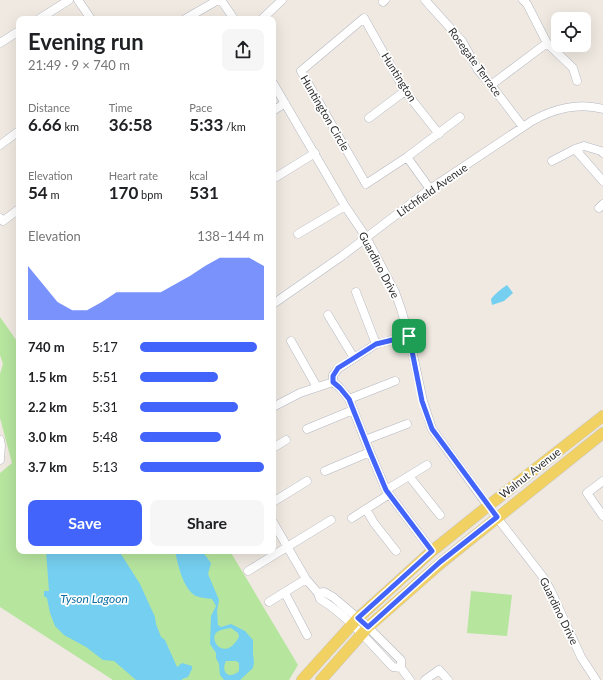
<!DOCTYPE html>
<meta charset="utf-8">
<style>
body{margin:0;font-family:Lato,sans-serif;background:#f6f6f6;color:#202124;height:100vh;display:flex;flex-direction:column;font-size:15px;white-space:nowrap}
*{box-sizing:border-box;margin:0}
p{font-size:13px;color:#757577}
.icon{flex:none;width:22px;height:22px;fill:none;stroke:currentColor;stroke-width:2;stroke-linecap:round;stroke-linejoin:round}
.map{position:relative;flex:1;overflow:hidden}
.details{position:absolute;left:16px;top:16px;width:260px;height:538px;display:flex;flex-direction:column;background:#fff;border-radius:8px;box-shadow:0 4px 16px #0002}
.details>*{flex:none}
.controls{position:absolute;left:551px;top:12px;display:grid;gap:8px}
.controls a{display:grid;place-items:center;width:40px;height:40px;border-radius:8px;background:#fff;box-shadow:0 4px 16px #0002;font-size:20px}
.pin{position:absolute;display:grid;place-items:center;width:34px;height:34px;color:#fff;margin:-17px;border-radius:8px;box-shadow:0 2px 6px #0006}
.round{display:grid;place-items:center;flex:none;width:42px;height:42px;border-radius:8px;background:#f6f6f6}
.summary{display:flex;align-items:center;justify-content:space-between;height:68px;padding:0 12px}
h1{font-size:22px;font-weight:700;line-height:30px}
.stats{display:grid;grid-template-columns:repeat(3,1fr);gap:6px;height:68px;padding:4px 12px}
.stats div{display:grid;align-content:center}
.stats b{font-size:17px;font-weight:700}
.stats small{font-size:11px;font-weight:400}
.stats p{font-size:11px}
.chart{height:112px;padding:8px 12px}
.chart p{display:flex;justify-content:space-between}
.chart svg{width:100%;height:72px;margin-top:4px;fill:#4264fb;opacity:.7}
.action{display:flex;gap:8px;margin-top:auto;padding:8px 12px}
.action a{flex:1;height:46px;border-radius:8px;background:#4264fb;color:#fff;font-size:16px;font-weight:700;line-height:46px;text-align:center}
.action a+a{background:#f6f6f6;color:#202124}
ul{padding:0 12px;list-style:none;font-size:13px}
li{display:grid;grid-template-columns:64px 48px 1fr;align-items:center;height:30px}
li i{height:10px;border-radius:5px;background:#4264fb}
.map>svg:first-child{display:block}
.green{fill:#b6e59e}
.water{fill:#75cff0;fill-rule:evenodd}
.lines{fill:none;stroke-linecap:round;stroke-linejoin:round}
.minor-casing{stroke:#b4b7c1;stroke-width:9}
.major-casing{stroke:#c9c9c9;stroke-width:12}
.minor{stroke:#fff;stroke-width:8}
.major{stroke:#f2d163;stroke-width:11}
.route-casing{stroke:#fff;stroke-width:8}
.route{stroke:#4264fb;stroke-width:5}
.labels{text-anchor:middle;stroke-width:3.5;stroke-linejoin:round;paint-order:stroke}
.street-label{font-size:11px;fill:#2e2e2e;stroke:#fff}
.water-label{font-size:12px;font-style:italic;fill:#0d6fa3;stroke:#fff}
</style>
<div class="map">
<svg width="603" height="680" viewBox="0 0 603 680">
<rect width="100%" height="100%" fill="#efe9e1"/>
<path class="green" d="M0 317 19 344V551H230L298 665 289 680H113L0 607V473L12 463 0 418V374L3 364 0 355Z
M471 591 512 595 507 636 467 633Z"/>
<path class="water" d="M507 285 513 293 504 301 492 305 491 299C496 293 501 289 507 285Z
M46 551H119L140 584 155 617 156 624 161 637 165 640 177 667 182 663 192 666V669L188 677 182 679V680H136L114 661 103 660 86 647 64 635 55 626 50 613 47 598 44 596V591H49Z
M175 551H202L211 563 208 574 219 600 217 611 218 625 221 627 231 624 245 631 253 640V653L254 662 253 668 240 680H224L220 675 219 664 216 658V653L210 644 211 616 216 606 212 599C207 598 201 598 196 596 183 589 178 565 175 551ZM231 628 238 633 239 637C225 662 209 641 216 633 220 629 226 629 231 628ZM226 661H236L239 663V671C230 680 220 673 226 661Z"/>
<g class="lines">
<defs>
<path id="minor" d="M78 0 91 19
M221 0 234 19
M425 0 462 41 478 70 491 85 523 127
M523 0 527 4 547 43 573 68 577 81
M383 2 385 0
M39 19 69 0
M185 19 218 0
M262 19 282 0
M0 43 19 31
M273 83 345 206 366 237 395 292 401 309 409 336 423 401 432 429 488 506 543 577 551 591 581 657 596 680
M491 85 547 43
M273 111 285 103
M369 118 405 91
M439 134 405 91 364 18 301 71 366 184 407 157 460 117
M0 145 19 131
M575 149 603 181
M407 157 430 189
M552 161 575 149 584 146 601 151 603 153
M273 179 315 153
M599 208 603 204
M0 218 3 221 19 209
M298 234 345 206
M356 292 376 344
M273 304 342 256 430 189 532 121C553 109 579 102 603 109
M328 315 354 358
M291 341 317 387
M333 382V375L339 368 376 344 409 336
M349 399 395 381
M273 407 300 393 333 382 340 388 349 399 365 440 386 490 432 551
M307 429 353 410
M0 440 1 445 0 460
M365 440 407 424
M273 448 286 440
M325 471 370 452
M409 476 440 515
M603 481 587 493 603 516
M386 490 427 465
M273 502 307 481
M366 509 374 523 396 551
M352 518 388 495
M273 522 306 579 318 593 320 599C349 617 370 643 393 667L401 668 410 680
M248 571 331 520
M285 593 307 635
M318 593 324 592 333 597 346 608 368 627 401 660V668
M269 602 306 579
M425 680 439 670 448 680"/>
<path id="major" d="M302 680 358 618 432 551 488 506 603 416
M321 680 368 627 441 563 603 433"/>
</defs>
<use href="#minor" class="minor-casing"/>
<use href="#major" class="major-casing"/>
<use href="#minor" class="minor"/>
<use href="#major" class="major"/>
</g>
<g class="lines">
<defs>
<path id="route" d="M409 336 422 401 432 429 497 517 440 562 368 627 358 618 432 551 386 490 370 452 349 399 340 388 333 382V376L338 368 354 358 376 344Z"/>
</defs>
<use href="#route" class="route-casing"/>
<use href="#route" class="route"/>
</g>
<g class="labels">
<g class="street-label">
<text transform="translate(475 62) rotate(54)" y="4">Rosegate Terrace</text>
<text transform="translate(399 77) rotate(58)" y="4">Huntington</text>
<text transform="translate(325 113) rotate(60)" y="4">Huntington Circle</text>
<text transform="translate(432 190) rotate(-35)" y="4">Litchfield Avenue</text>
<text transform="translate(379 265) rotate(62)" y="4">Guardino Drive</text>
<text transform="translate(530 473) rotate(-38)" y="4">Walnut Avenue</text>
<text transform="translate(559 611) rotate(64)" y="4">Guardino Drive</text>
</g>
<g class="water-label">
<text x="94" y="603">Tyson Lagoon</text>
</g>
</g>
</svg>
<div class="controls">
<a><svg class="icon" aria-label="locate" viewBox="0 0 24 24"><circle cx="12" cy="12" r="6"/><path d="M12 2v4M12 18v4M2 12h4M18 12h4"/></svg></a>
</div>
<div class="pin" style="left:409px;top:336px;background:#1e9e55"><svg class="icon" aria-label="arrive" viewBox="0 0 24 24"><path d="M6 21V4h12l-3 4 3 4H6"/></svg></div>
<section class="details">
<div class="summary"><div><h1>Evening run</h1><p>21:49 · 9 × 740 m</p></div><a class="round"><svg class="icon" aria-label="share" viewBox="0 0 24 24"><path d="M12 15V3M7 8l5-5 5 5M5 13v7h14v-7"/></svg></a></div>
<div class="stats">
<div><p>Distance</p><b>6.66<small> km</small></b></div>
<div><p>Time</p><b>36:58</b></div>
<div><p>Pace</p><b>5:33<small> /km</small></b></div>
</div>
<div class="stats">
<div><p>Elevation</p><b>54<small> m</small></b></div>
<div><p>Heart rate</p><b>170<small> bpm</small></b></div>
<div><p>kcal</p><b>531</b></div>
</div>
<div class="chart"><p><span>Elevation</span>138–144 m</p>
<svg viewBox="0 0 160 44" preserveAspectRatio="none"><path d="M0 44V11L10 22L20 33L30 38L40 38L50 33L60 27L70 27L80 27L90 27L100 22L110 17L120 11L130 6L140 6L150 6L160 11V44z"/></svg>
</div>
<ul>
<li><b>740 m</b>5:17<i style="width:94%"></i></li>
<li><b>1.5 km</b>5:51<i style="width:63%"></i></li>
<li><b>2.2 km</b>5:31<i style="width:79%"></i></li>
<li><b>3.0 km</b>5:48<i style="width:65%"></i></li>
<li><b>3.7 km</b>5:13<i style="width:100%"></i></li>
</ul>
<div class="action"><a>Save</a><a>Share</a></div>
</section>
</div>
